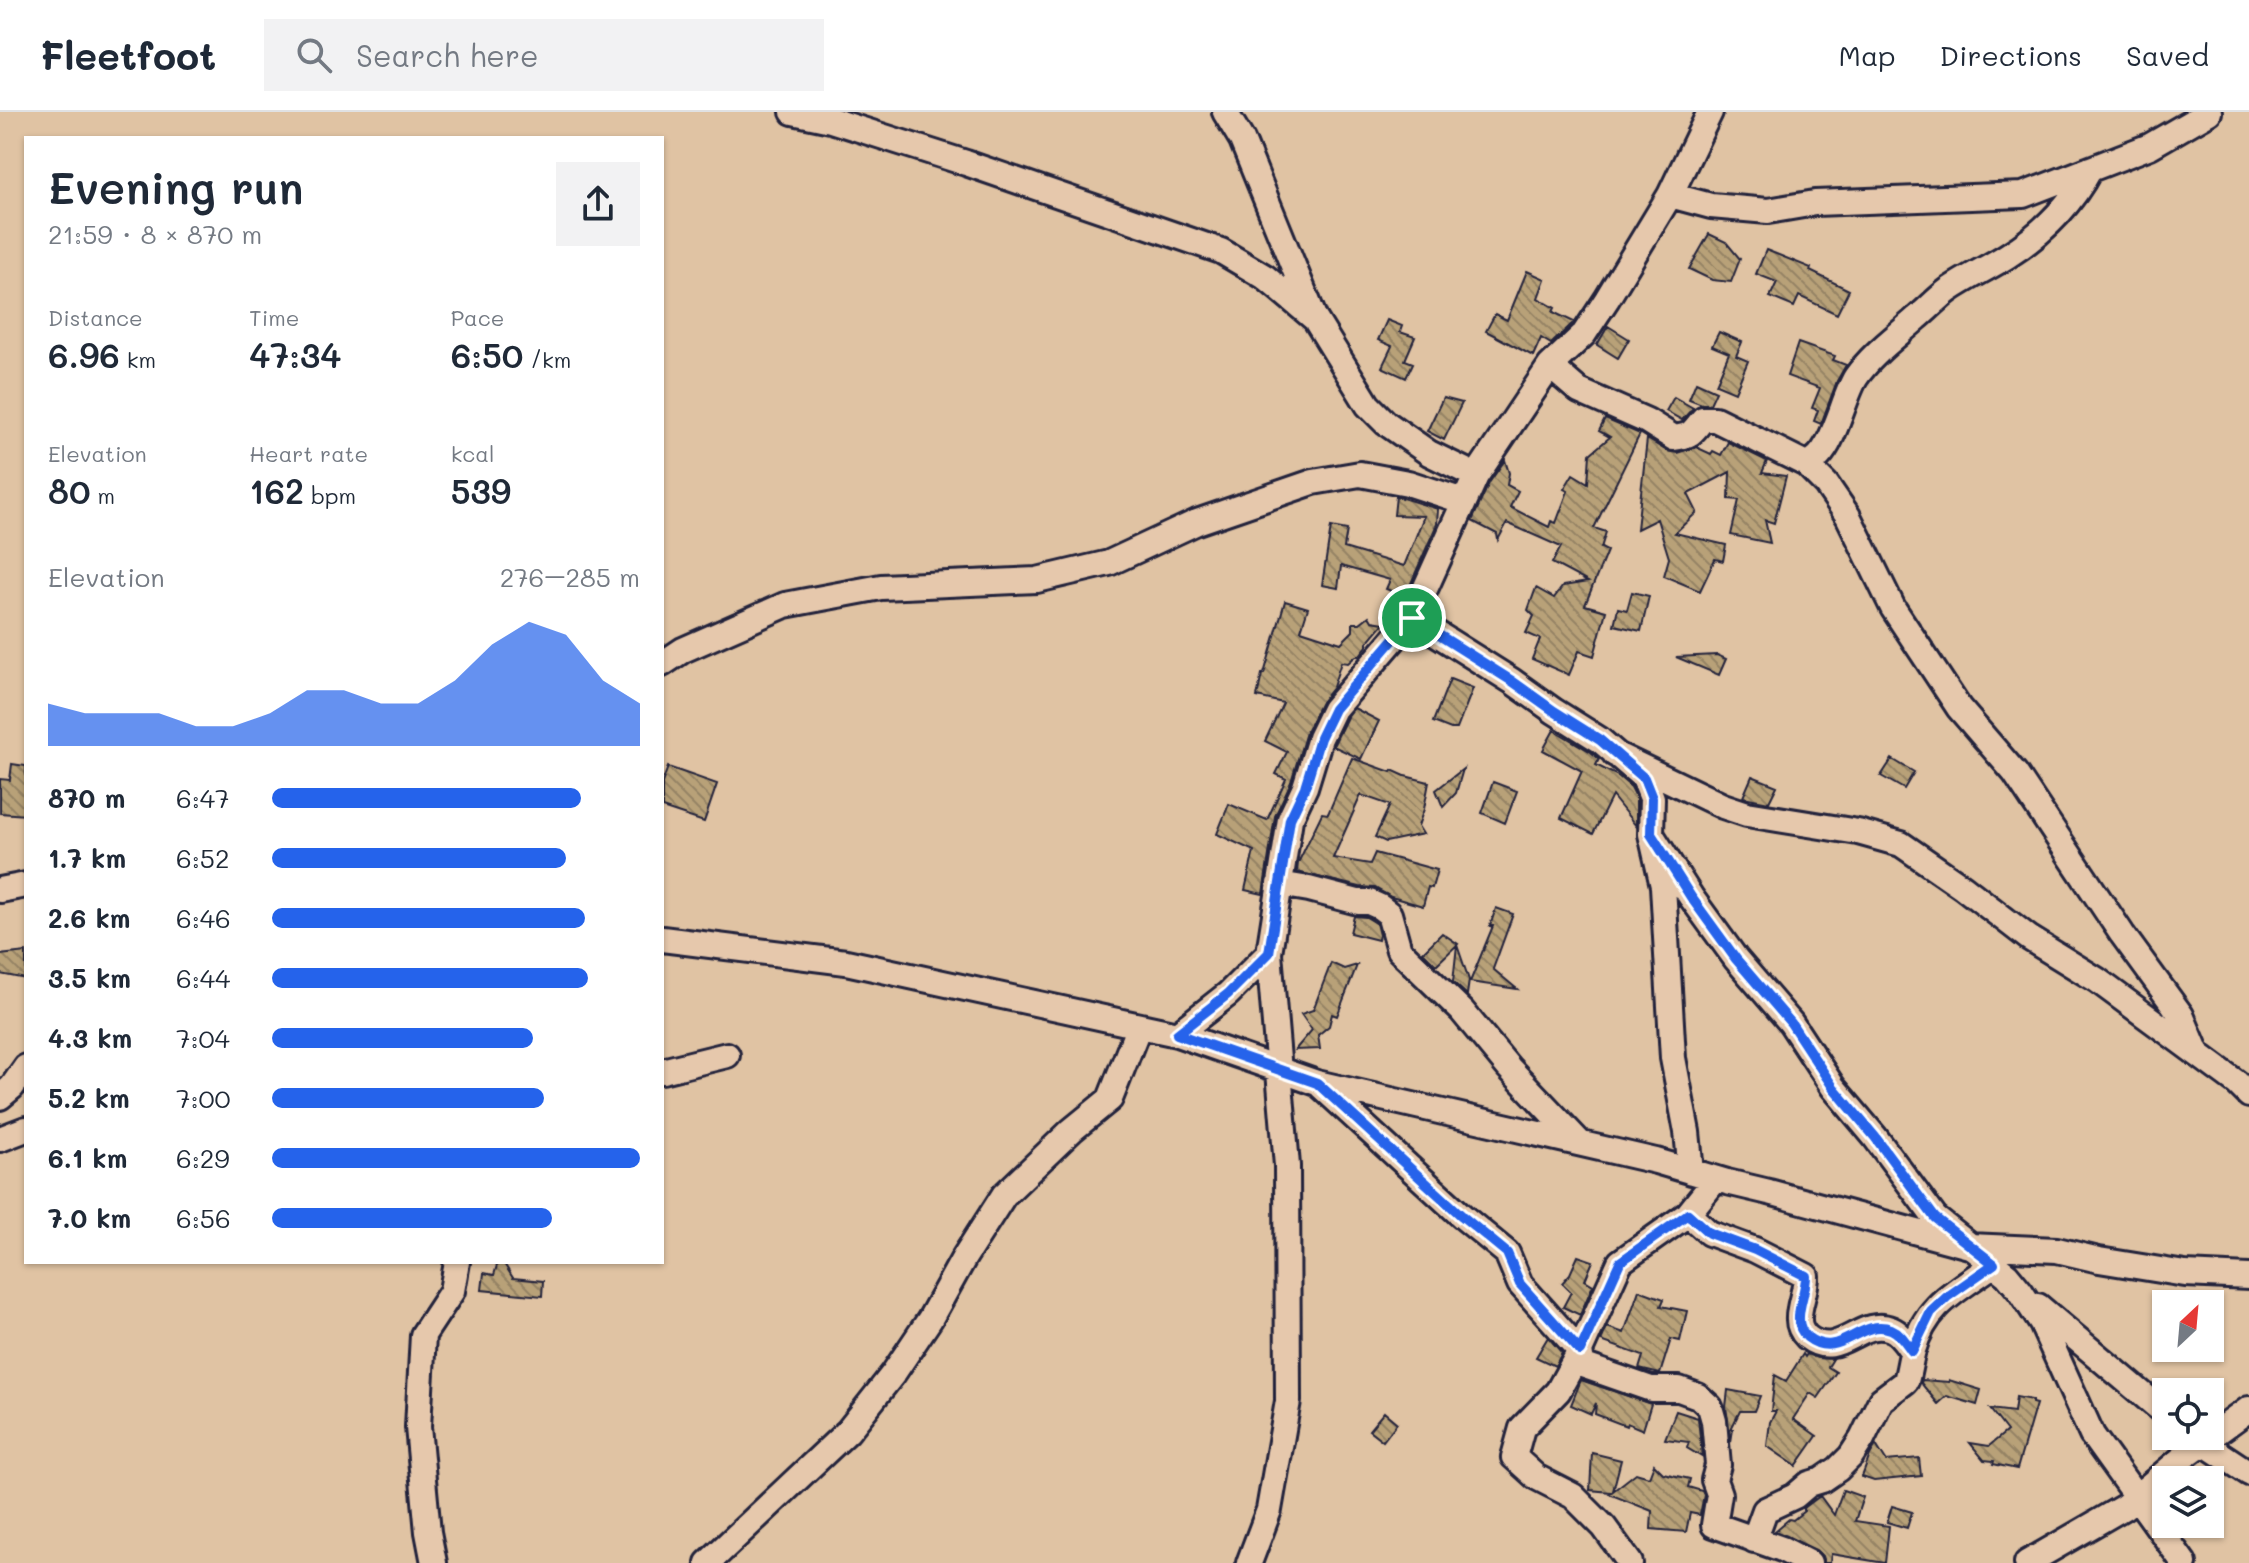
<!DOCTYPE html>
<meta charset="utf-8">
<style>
body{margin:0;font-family:Mali,sans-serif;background:#f2f2f3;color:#1f2937;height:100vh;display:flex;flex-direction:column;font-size:30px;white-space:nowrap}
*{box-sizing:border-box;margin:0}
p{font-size:26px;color:#747a83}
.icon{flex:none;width:44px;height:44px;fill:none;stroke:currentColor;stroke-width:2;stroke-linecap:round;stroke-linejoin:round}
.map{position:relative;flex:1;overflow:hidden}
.panel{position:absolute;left:24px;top:24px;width:640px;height:1128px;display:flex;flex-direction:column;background:#fff;border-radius:0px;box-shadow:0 2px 6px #0004}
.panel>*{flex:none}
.needle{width:52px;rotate:26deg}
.fabs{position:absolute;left:2152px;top:1178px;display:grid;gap:16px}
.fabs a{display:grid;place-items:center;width:72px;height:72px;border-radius:0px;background:#fff;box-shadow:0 2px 6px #0004;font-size:40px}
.pin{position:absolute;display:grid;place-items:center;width:68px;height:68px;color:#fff;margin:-34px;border:4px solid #fff;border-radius:50%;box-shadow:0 2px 8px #0007}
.round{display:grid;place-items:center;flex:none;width:84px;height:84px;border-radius:0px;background:#f2f2f3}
.head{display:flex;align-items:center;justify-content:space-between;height:136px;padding:0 24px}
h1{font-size:44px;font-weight:600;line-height:60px}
.metrics{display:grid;grid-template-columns:repeat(3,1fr);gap:12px;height:136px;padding:8px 24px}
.metrics div{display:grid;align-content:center}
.metrics b{font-size:34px;font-weight:600}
.metrics small{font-size:22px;font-weight:400}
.metrics p{font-size:22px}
.chart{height:224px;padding:16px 24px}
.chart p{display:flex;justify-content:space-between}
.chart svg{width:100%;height:144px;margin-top:8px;fill:#2563eb;opacity:.7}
ul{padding:0 24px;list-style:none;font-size:26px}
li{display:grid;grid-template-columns:128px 96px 1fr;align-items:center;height:60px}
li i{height:20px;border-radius:10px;background:#2563eb}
header{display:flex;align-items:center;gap:48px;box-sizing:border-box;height:112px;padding:0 40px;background:#fff;border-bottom:2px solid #e0e1e3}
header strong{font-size:38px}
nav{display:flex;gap:44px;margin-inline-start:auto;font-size:28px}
.search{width:560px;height:72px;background:#f2f2f3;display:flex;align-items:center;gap:20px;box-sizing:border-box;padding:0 28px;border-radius:0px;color:#747a83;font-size:30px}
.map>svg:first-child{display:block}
.building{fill:url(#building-back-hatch);stroke:#22223b;stroke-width:2}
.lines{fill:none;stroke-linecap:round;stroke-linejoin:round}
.minor-casing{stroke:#22223b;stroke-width:30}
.minor{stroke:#e6c8ac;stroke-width:24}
.route-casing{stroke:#fff;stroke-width:16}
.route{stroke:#2563eb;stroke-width:10}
</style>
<header>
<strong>Fleetfoot</strong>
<div class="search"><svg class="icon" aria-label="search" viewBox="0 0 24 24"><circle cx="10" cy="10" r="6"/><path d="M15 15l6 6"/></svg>Search here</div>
<nav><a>Map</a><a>Directions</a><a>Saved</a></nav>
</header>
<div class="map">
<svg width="2249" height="1451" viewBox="0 0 2249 1451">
<defs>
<pattern id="building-back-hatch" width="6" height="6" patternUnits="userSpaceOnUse" patternTransform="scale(2)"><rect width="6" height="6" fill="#b8a178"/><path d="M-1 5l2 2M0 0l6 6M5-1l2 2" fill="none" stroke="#958364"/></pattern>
</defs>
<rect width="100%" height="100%" fill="#e0c3a3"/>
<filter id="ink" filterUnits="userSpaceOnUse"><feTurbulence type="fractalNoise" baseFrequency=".0125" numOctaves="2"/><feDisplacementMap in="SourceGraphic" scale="16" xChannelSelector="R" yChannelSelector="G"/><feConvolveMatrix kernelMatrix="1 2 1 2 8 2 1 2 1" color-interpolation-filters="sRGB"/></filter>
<g filter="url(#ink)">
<path class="building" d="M1709 122 1726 130 1740 147 1731 170 1712 168 1689 157Z
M1766 138 1811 156 1810 159 1849 178 1837 202 1799 184 1794 195 1770 185 1777 170 1756 162Z
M1527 159 1545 167 1538 186 1555 196 1553 200 1574 210 1551 232 1541 226 1533 244 1486 219 1495 202 1507 208Z
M1387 208 1402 214 1400 220 1415 225 1405 248 1413 251 1406 266 1382 255 1392 234 1378 228Z
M1608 214 1629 227 1618 246 1597 233Z
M1719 220 1742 230 1736 244 1748 249 1735 280 1716 272 1729 241 1712 234Z
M1798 231 1835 244 1833 248 1846 253 1837 269 1821 312 1814 309 1818 298 1812 296 1820 276 1787 264Z
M1696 270 1716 279 1710 292H1702L1689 287Z
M1674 285 1693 296 1682 308 1666 299Z
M1443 286 1462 291 1444 328 1427 319Z
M1605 307 1640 322 1594 416 1606 420 1601 436 1607 439 1585 493 1606 499 1594 544 1579 539 1569 563 1532 547 1540 527 1526 521 1534 504 1528 498 1536 476 1554 486 1563 474 1588 470 1552 451 1561 435 1507 411 1498 428 1497 422 1472 409 1489 371 1505 348 1509 361 1507 373 1518 379 1510 395 1549 415 1551 409 1556 411 1568 379 1564 377 1573 362 1588 371 1590 342 1610 325 1599 319Z
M1647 327 1667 339 1677 341 1696 335 1711 342 1713 339 1721 343 1728 330 1767 349 1762 361 1786 364 1774 411 1765 408 1770 431 1731 423 1739 388 1729 387 1730 360 1688 382 1697 400 1675 421 1726 433 1723 449 1715 447 1700 479 1664 464 1669 446 1657 407 1637 417Z
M1396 384 1438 397 1437 412 1405 485 1386 477 1390 468 1341 454 1338 476 1322 473 1331 415 1347 418 1344 436 1404 454 1424 404 1394 403Z
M1632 480 1649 484 1641 519 1614 513 1618 496 1627 498Z
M1285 489 1308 496 1301 518 1341 531 1353 519V511H1360L1369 504 1372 509 1384 511 1367 531V534L1359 544H1356L1348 551 1341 550 1333 575 1321 590 1306 620 1291 670 1275 704 1263 782 1245 778 1254 739 1217 722 1229 692 1267 708 1286 667 1276 662 1287 640 1265 629 1283 591 1257 585 1262 562H1264Z
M1717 543 1726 547 1719 563 1676 545Z
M1450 567 1473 576 1457 617H1451L1433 610Z
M1354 596 1379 609 1361 647 1333 634 1347 605Z
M1554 618 1591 640 1599 647 1596 653 1618 664 1631 675 1636 685V714L1612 684 1593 722 1561 706 1582 659 1543 638Z
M1352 646 1391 660 1392 658 1405 664 1429 670 1424 697 1418 714 1423 722 1386 730 1375 725 1390 693 1361 683 1333 746 1370 752 1375 741 1437 758 1432 776 1428 775 1423 794 1391 785 1375 776 1360 775 1297 760 1298 751 1322 701 1328 702Z
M1892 647 1914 660 1904 677 1881 664Z
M12 652 26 654V703L0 701V667L10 668Z
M668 655 717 672 704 710 662 696V671Z
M1463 657 1456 681 1443 695 1436 678Z
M1752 664 1777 674 1769 690 1743 685Z
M1493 670 1517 679 1505 711 1482 701Z
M1496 796 1513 802 1493 857 1517 877 1470 870 1493 814H1490Z
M1354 804 1366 805 1376 811 1379 823 1378 828 1350 821Z
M1442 821 1458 832 1436 853 1423 840Z
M1457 833 1469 868 1467 883 1453 870Z
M26 840V867L0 862V843Z
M1331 851 1344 857 1357 853 1337 904 1332 902 1329 914 1318 923 1320 937 1295 938 1312 918 1301 902 1313 898Z
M1578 1144 1593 1149 1585 1168 1593 1173 1580 1203 1563 1195 1571 1180 1562 1171 1570 1162Z
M498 1150H503L513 1166 543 1169 542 1184 482 1178 484 1161 494 1163Z
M1639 1178 1664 1187 1661 1194 1687 1199 1680 1229 1671 1227 1660 1262 1639 1257 1643 1244 1601 1229 1607 1215 1624 1221Z
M1548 1225 1562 1241 1555 1254 1536 1245Z
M1803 1242 1805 1245 1807 1242 1817 1246 1833 1247 1828 1255 1836 1260 1818 1286 1810 1281 1793 1307 1817 1324 1796 1354 1767 1334 1770 1310 1776 1299H1771L1775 1263 1786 1269Z
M1581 1268 1651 1292 1643 1318 1627 1311 1626 1314 1595 1302 1596 1291 1591 1302 1571 1293Z
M1922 1268 1949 1270V1268L1981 1278 1977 1293 1947 1284 1938 1292 1921 1271Z
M1728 1278 1760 1284 1754 1299H1740L1731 1317H1733L1731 1330 1726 1295Z
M2016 1285 2032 1288V1291L2036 1292 2017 1357 1993 1352 1994 1349 1984 1348 1970 1331 1989 1334 2007 1319 1990 1297 2014 1300Z
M1676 1299 1698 1306 1702 1345 1687 1336 1689 1330 1665 1327Z
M1384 1300 1397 1311 1383 1329 1369 1318Z
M1876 1333 1886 1349 1919 1346 1921 1364 1874 1369 1862 1365 1870 1343Z
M1592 1341 1621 1348 1613 1379 1636 1361 1649 1365 1654 1352 1663 1361 1690 1367 1688 1375 1702 1379 1704 1383 1700 1403 1690 1401 1686 1420 1651 1417 1652 1399 1609 1382 1611 1380 1590 1378Z
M1843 1378 1863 1385 1855 1409 1889 1414 1885 1451 1831 1442 1830 1451H1824L1822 1444 1816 1438 1775 1419 1789 1407 1793 1408 1804 1399V1396L1820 1384 1834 1403Z
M1892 1394 1912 1400 1907 1416 1887 1410Z"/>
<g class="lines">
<defs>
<path id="minor" d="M793 0 831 8 966 51 1221 139 1265 165 1315 207 1368 293 1386 311 1429 341 1476 364
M1225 0 1242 28 1314 205
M1670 83 1711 94 1768 99 1815 91 2023 83 2150 34 2209 0
M1550 254 1579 279 1647 309 1674 326C1693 323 1691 321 1703 307H1715L1806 352 1826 372 1848 404 1893 496 1959 596 2015 661 2122 822 2181 903 2197 941
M1806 352C1833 346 1842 286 1856 265 1872 242 1896 225 1917 206 1928 197 1938 186 1949 178 1968 165 1988 156 2007 144 2042 122 2071 93 2090 57
M1412 506 1512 569 1554 599 1600 628 1644 666 1652 686 1651 722 1663 774 1673 946 1687 1020 1691 1060
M662 552 683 538 785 493 881 475 1037 468 1109 451 1197 410 1313 370 1360 362 1408 371 1463 389
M1615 642 1723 694 1747 702 1858 720 1901 732 1963 775 2029 826 2097 868 2161 915 2237 971 2249 983
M1651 722 1691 785 1736 847 1791 911 1833 975 1875 1025 1935 1106 2007 1163 2021 1180 2042 1212 2092 1323 2184 1451
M1279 772 1309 777 1358 790H1369L1380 795 1389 802 1399 838 1462 899 1509 956 1580 1031
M0 778 26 773
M662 827 846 850 1177 922 1317 971 1656 1049 1727 1070 1769 1080 1969 1134 2057 1138 2099 1148 2185 1162 2249 1165
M1177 922 1228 882 1269 841
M662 959 727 943
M1322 975 1462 1104 1507 1141 1520 1172 1580 1239 1558 1279 1522 1316 1514 1345 1536 1365 1573 1384 1604 1415 1630 1451
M0 985 12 975 26 955
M0 1027 26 1017
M1716 1067 1688 1102 1620 1150 1580 1239 1582 1253 1651 1277H1679L1698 1284 1710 1295 1714 1309 1718 1353 1714 1368 1719 1382 1714 1413 1782 1437 1809 1451
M1688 1102 1709 1121 1755 1138 1806 1164C1806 1180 1798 1194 1799 1208 1799 1215 1802 1220 1807 1225 1839 1250 1860 1204 1891 1217 1901 1221 1906 1231 1912 1239
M2038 1194 2166 1302
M2193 1324 2249 1361
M1754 1428 1765 1398 1795 1384 1809 1372 1822 1368 1838 1357 1851 1344 1862 1327 1881 1288 1906 1269C1909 1259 1910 1249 1913 1238 1926 1192 1957 1179 1994 1152
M434 1451 428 1420 418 1315 423 1223 452 1179 457 1150
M708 1451 848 1319 893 1262 930 1207 965 1144 1004 1083 1072 1018 1110 987 1139 914
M1249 1451 1269 1398 1288 1289 1287 1054 1269 841 1290 707 1305 675 1320 626 1334 597 1412 506 1476 364 1550 254 1584 222 1607 187 1670 83 1710 0
M2027 1451 2124 1395 2186 1343 2249 1297"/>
</defs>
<use href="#minor" class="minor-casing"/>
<use href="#minor" class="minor"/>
</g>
</g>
<g class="lines" filter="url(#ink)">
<defs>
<path id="route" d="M1412 506 1512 569 1554 599 1600 628 1644 666 1652 686 1651 722 1691 785 1736 847 1791 911 1833 975 1875 1025 1935 1106 1994 1152 1947 1185 1931 1200 1912 1239C1906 1231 1901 1221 1891 1217 1860 1205 1839 1250 1807 1225 1802 1220 1799 1215 1799 1208 1798 1194 1806 1179 1806 1164L1755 1138 1709 1121 1688 1102 1620 1150 1580 1239 1520 1172 1507 1141 1462 1104 1317 971 1177 922 1228 882 1269 841 1290 707 1305 675 1320 626 1334 597Z"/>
</defs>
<use href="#route" class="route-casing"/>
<use href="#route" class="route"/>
</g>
</svg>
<div class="fabs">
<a><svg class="needle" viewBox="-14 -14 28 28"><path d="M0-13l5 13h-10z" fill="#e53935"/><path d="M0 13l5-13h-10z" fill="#747a83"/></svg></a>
<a><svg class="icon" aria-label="locate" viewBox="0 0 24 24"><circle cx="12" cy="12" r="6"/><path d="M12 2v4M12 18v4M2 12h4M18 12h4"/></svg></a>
<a><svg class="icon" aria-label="layers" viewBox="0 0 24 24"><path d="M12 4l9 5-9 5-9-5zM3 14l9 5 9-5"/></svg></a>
</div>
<div class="pin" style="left:1412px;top:506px;background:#1e9e55"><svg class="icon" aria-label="arrive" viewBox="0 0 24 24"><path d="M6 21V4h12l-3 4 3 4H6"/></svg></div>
<section class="panel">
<div class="head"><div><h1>Evening run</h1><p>21:59 · 8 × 870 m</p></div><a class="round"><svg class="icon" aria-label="share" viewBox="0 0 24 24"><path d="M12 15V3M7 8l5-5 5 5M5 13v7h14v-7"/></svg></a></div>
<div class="metrics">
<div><p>Distance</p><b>6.96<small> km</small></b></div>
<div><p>Time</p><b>47:34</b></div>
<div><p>Pace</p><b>6:50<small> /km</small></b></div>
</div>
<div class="metrics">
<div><p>Elevation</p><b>80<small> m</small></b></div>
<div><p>Heart rate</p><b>162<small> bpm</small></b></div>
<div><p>kcal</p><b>539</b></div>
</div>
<div class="chart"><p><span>Elevation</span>276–285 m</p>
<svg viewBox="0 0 160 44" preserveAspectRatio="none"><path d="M0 44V31L10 34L20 34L30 34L40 38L50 38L60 34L70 27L80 27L90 31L100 31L110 24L120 13L130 6L140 10L150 24L160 31V44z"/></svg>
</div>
<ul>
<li><b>870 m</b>6:47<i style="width:84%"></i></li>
<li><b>1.7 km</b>6:52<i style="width:80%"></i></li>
<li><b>2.6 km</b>6:46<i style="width:85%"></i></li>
<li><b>3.5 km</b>6:44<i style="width:86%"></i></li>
<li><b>4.3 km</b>7:04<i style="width:71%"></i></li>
<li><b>5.2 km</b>7:00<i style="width:74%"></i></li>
<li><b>6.1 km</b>6:29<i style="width:100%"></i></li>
<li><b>7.0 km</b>6:56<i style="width:76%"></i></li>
</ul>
</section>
</div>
